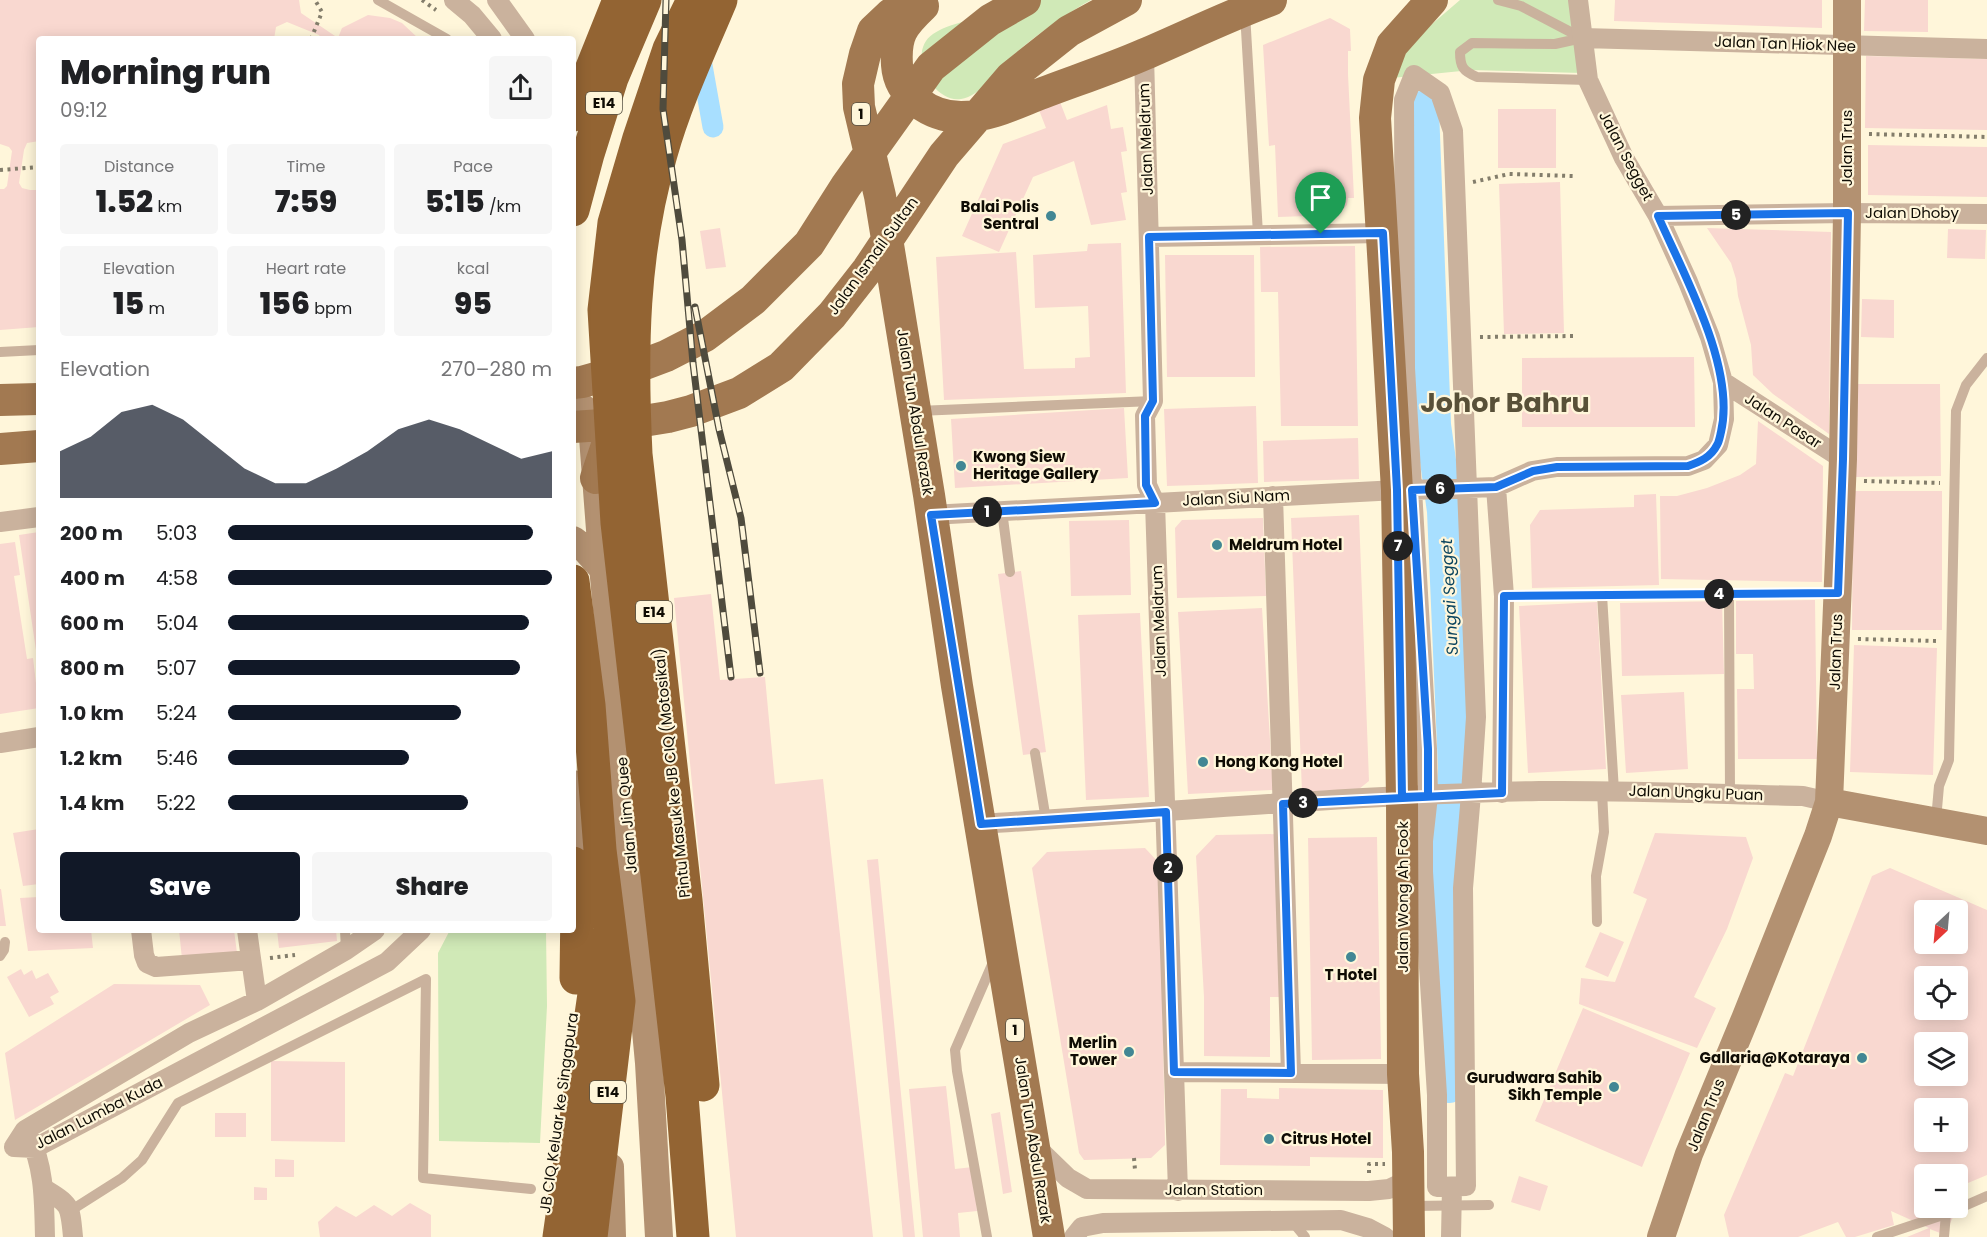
<!DOCTYPE html>
<meta charset="utf-8">
<style>
body{margin:0;font-family:Poppins,sans-serif;background:#f6f6f6;color:#202124;height:100vh;display:flex;flex-direction:column;font-size:22px;white-space:nowrap}
*{box-sizing:border-box;margin:0}
p{font-size:20px;color:#757577}
.icon{flex:none;width:33px;height:33px;fill:none;stroke:currentColor;stroke-width:2;stroke-linecap:round;stroke-linejoin:round}
.map{position:relative;flex:1;overflow:hidden}
.side{position:absolute;left:36px;top:36px;width:540px;height:897px;display:flex;flex-direction:column;background:#fff;border-radius:6px;box-shadow:0 3px 15px #0003}
.side>*{flex:none}
.needle{width:39px;rotate:206deg}
.tools{position:absolute;left:1914px;top:900px;display:grid;gap:12px}
.tools a{display:grid;place-items:center;width:54px;height:54px;border-radius:6px;background:#fff;box-shadow:0 3px 15px #0003;font-size:30px}
.pin{position:absolute;display:grid;place-items:center;width:51px;height:51px;color:#fff;margin:-62px -26px;border-radius:50% 50% 50% 0;rotate:-45deg;box-shadow:0 0 6px #0007}
.pin .icon{rotate:45deg}
.km{position:absolute;width:30px;height:30px;margin:-15px;border-radius:50%;background:#222;color:#fff;font-size:16px;line-height:30px;text-align:center}
.round{display:grid;place-items:center;flex:none;width:63px;height:63px;border-radius:6px;background:#f6f6f6}
.headline{display:flex;align-items:center;justify-content:space-between;height:102px;padding:0 24px}
h1{font-size:33px;font-weight:800;line-height:45px}
.stats{display:grid;grid-template-columns:repeat(3,1fr);gap:9px;height:102px;padding:6px 24px}
.stats div{display:grid;align-content:center;border-radius:6px;background:#f6f6f6;text-align:center}
.stats b{font-size:30px;font-weight:800}
.stats small{font-size:16px;font-weight:400}
.stats p{font-size:16px}
.chart{height:168px;padding:12px 24px}
.chart p{display:flex;justify-content:space-between}
.chart svg{width:100%;height:108px;margin-top:6px;fill:#111827;opacity:.7}
.action{display:flex;gap:12px;margin-top:auto;padding:12px 24px}
.action a{flex:1;height:69px;border-radius:6px;background:#111827;color:#fff;font-size:24px;font-weight:800;line-height:69px;text-align:center}
.action a+a{background:#f6f6f6;color:#202124}
ul{padding:0 24px;list-style:none;font-size:20px}
li{display:grid;grid-template-columns:96px 72px 1fr;align-items:center;height:45px}
li i{height:15px;border-radius:8px;background:#111827}
.map>svg:first-child{display:block}
.green{fill:#d0e9b7}
.lines{fill:none;stroke-linecap:round;stroke-linejoin:round}
.canal{stroke:#a8dfff;stroke-width:21}
.river{stroke:#a8dfff;stroke-width:36}
.building{fill:#f9d8d0;fill-rule:evenodd}
.path{stroke:#837d6b;stroke-width:4;stroke-dasharray:3 4.5;stroke-linecap:butt}
.lane{stroke:#cab29d;stroke-width:10}
.street{stroke:#cab29d;stroke-width:20}
.secondary{stroke:#b39171;stroke-width:28}
.primary{stroke:#a27951;stroke-width:32}
.highway{stroke:#936433;stroke-width:33}
.rail-casing{stroke:#4f4b3d;stroke-width:7}
.rail{stroke:#fff6da;stroke-width:4.5;stroke-dasharray:14;stroke-linecap:butt}
.route-casing{stroke:#fff;stroke-width:12}
.route{stroke:#1a73e8;stroke-width:8}
.poi-dot{fill:#428794;stroke:#fff6da;stroke-width:2}
.labels{text-anchor:middle;stroke-width:4.5;stroke-linejoin:round;paint-order:stroke}
.shield{fill:#fff6da;stroke:#575244;stroke-width:1.5}
.shield-label{font-size:14px;font-weight:bold;fill:#0f0c04}
.street-label{font-size:15px;fill:#0f0c04;stroke:#fff6da}
.poi-label{font-size:15px;font-weight:bold;fill:#0f0c04;stroke:#fff6da;text-anchor:end}
.water-label{font-size:16px;font-style:italic;fill:#0b455f;stroke:#fff6da}
.town-label{font-size:27px;font-weight:bold;fill:#585038;stroke:#fff6da}
</style>
<div class="map">
<svg width="1987" height="1237" viewBox="0 0 1987 1237">
<rect width="100%" height="100%" fill="#fff6da"/>
<path class="green" d="M1033 0H1091C1064 15 1032 38 1009 59 995 72 981 96 961 99 934 104 905 53 933 34 945 26 959 23 972 19 992 13 1013 6 1033 0Z
M1460 0H1573L1582 73 1471 70 1392 78 1410 43Z
M450 930H546L547 1006 540 1143 439 1141 438 953Z"/>
<g class="lines">
<path class="canal" d="M700 54 713 127"/>
<path class="river" d="M1421 109 1433 425 1445 511 1456 768 1454 809 1442 879V938L1449 1085"/>
</g>
<path class="building" d="M0 0H299L301 13 338 38 342 28 368 15 390 18 402 23 419 39H321L319 35 287 22 276 27 274 39H39V141L27 143 24 150 19 183 22 188 30 190H39V327L0 330V189H4L7 186 12 151 9 147 0 144Z
M1615 0H1822V28L1614 21Z
M1865 0H1928V32L1864 31Z
M1330 18 1350 29 1351 51H1348V74L1354 198H1348L1347 205 1342 210H1338V215L1278 217 1275 145 1269 146 1263 45Z
M1866 56 1987 59V130L1865 128Z
M1060 102 1067 120 1107 105 1111 129 1123 127 1127 151 1121 152 1127 192 1121 193 1126 220 1091 225 1074 161 1033 177 999 252 962 236 1003 144 1046 128 1039 110Z
M1498 109H1556V168H1498Z
M1868 145 1987 147V197L1868 195Z
M1560 182 1564 333 1504 334 1499 184Z
M720 228 726 267 706 269 700 231Z
M1707 228 1831 232 1829 434 1773 394 1753 375 1751 345 1738 296 1736 279 1731 263Z
M1948 229 1986 230 1985 259 1947 258Z
M1121 243 1126 393 944 400 936 257 1016 252 1024 369 1075 368V358L1090 357 1088 306 1035 308 1033 255 1087 251 1088 244Z
M1355 246 1358 426H1281L1278 292H1261L1260 247Z
M1165 255H1254L1255 377H1167Z
M1862 299 1894 300V338L1861 337Z
M1694 357 1695 427H1522V358Z
M1855 384H1940L1941 476 1855 477Z
M1256 406 1258 483 1167 486 1164 409Z
M1124 408 1128 478 955 488 951 419Z
M1758 421 1823 466 1822 582 1661 579 1660 496H1677L1707 488 1740 475 1756 464Z
M1358 438 1359 479 1264 482 1263 441Z
M1853 491H1942V630H1852Z
M1656 494 1659 585 1532 588 1530 525 1540 510 1634 507V495Z
M1359 515 1369 781 1359 789 1302 792 1291 518Z
M1263 518 1266 596 1177 598 1175 528 1182 520Z
M1129 520 1131 595 1071 596 1069 521Z
M39 532V664H38L19 535Z
M15 542 20 575 14 576 27 659 33 658 39 708 0 714V544Z
M1021 571 1046 752 1023 755 998 574Z
M711 594 720 680 765 677 775 784 823 779 873 1237H736L674 598Z
M1815 600 1817 759H1738L1737 689H1754L1753 654H1736V601Z
M1722 601 1724 674 1622 676 1620 603Z
M1597 602 1606 769 1528 773 1519 606Z
M1262 608 1273 790 1188 794 1178 612Z
M1140 613 1149 797 1086 800 1078 615Z
M1854 645 1937 648 1933 775 1850 772Z
M1684 692 1688 769 1626 773 1621 695Z
M39 829V884L23 886 13 833Z
M1655 833 1746 837 1753 858 1727 929 1694 997 1716 1008 1697 1048 1579 1004 1581 978 1615 982 1647 899 1633 893Z
M1278 834 1284 997H1270V1057L1204 1056V997L1196 856 1216 835Z
M1377 837 1381 1059 1312 1060 1308 838Z
M1145 848 1160 864 1165 1145 1151 1158 1084 1160 1079 1153 1032 868 1047 852Z
M878 859 915 1237H903L867 860Z
M1890 868 1987 910V1175L1968 1183 1958 1206V1174H1924V1208H1957L1945 1235 1930 1229V1237H1907L1929 1228 1891 1211 1894 1225 1855 1237H1846L1838 1222 1798 1237H1729L1724 1215 1785 1073 1793 1076 1872 876ZM1924 910H1958V944H1924ZM1924 976H1958V1010H1924ZM1924 1042H1958V1076H1924ZM1924 1108H1958V1142H1924Z
M0 889H1L6 926H0Z
M39 897V930H91L93 948 28 951 20 898Z
M179 930H234L237 953 182 959Z
M277 930H336L337 941 279 948Z
M1600 932 1624 942 1608 977 1585 967Z
M21 969 24 975 32 970 36 979 48 973 59 992 50 997 54 1004 29 1017 7 977Z
M114 984 200 985 210 1005 15 1120 5 1053Z
M1583 1008 1690 1053 1642 1167 1535 1121Z
M271 1061 345 1062V1142L271 1141Z
M946 1086 955 1169 973 1167 977 1211 958 1213 960 1237H923L909 1089Z
M1279 1088 1383 1090V1158L1310 1157V1166L1220 1165 1221 1089H1247V1098L1279 1099Z
M1000 1112 1012 1192 1003 1194 991 1114Z
M215 1113H246V1137H215Z
M275 1159 294 1160V1177H275Z
M1519 1176 1548 1186 1540 1211 1511 1202Z
M254 1187 267 1188V1200H254Z
M410 1203 431 1215V1237H320L318 1222 336 1206 356 1217 374 1205 392 1216Z"/>
<g class="lines">
<path class="path" d="M422 0 436 10
M311 39 322 12 315 0
M1869 134 1987 137
M0 170 39 167
M1473 182 1509 174 1573 176
M1480 337 1575 336
M1864 481 1940 483
M1858 639 1938 641
M270 958 295 955
M1134 1158 1135 1170
M1369 1173V1164H1385"/>
<path class="lane" d="M378 0 447 39
M1498 0 1521 6 1582 38
M1245 13 1258 234
M1582 38 1555 44 1472 43 1460 52C1460 67 1463 71 1477 77L1588 80
M0 352 39 350
M918 411 1153 401
M1002 511 1010 572
M1729 594 1730 794
M1602 595 1614 791
M1504 596 1837 593
M1035 753 1046 820
M1936 820 1939 786 1949 760 1956 411 1966 385 1987 358
M1597 922 1596 876 1604 832 1602 791
M345 930 346 950
M0 956 4 950 5 942
M1412 1206 1489 1205
M70 1211 122 1178 142 1160 178 1103 426 979 423 1178 531 1189
M1292 1221 1305 1237
M987 1237 957 1071 955 1050 994 960
M1877 1237 1946 1214 1987 1196
M1944 1237 1946 1214"/>
<path class="street" d="M454 0 472 15 492 39
M497 0 525 39
M1582 38 1987 49
M1144 55 1153 401 1145 416 1147 485 1155 503 1178 1191
M1414 75 1440 93 1453 131 1476 717 1471 794 1463 888 1466 1186 1437 1187V1095L1423 872V841L1428 796 1427 749 1405 368 1404 100Z
M1658 216 1847 213 1987 214
M1149 237 1383 233
M1723 382 1843 459
M1496 487 1504 596 1502 793
M1412 490 1496 487 1532 471 1557 467 1688 466 1704 460 1718 445 1724 419 1723 382 1710 337 1688 282 1658 216 1624 158 1588 80 1578 0
M1273 496 1291 1073
M931 515 1397 490
M0 522 39 517
M0 743 39 737
M981 824C1167 812 1353 795 1539 791 1627 790 1715 794 1803 796L1829 802
M141 930 144 955 147 963 156 967 251 960
M247 930 257 1001
M1174 1072 1403 1074
M29 1137C45 1167 44 1204 45 1237
M1034 1145 1068 1178 1087 1189 1369 1191 1389 1189 1408 1180
M14 1147 35 1148 387 962 421 930
M14 1147 25 1130 189 1033 257 1001 346 950 375 930
M43 1188C71 1205 70 1205 73 1237
M1074 1237 1082 1227 1103 1223 1341 1220 1368 1228 1385 1237
M1451 1237 1452 1187"/>
<path class="secondary" d="M573 400 585 410 592 424 602 556 649 1063 659 1237
M573 540 585 549 603 569
M573 784 585 885
M1829 802 1987 831
M610 1167 612 1237
M1661 1237 1689 1154 1745 1019 1818 836 1829 802 1843 459 1847 213V0"/>
<path class="primary" d="M914 0 891 14 873 31 865 54 858 84 859 107 880 196 929 495 957 686 1049 1237
M923 6C902 26 895 35 897 65 899 96 931 117 961 117 991 117 1020 101 1048 91 1080 79 1113 68 1145 54 1187 36 1228 16 1271 0
M573 383 582 382 642 365 666 356 705 336 753 300 809 244 846 186 931 67 990 20 1025 0
M0 400 39 399
M573 427 631 423 668 417 691 411 739 393 781 367 832 315 868 269 944 155 1011 77 1069 31 1126 0
M0 449 39 446
M596 478 606 448 615 434
M1409 1237 1408 1152 1403 1074 1402 797 1397 490 1375 118 1379 80 1392 45 1432 0"/>
<path class="highway" d="M573 115 619 0
M573 210 588 154 612 78 645 0
M573 581 589 705 600 850 619 1001 591 1237
M573 863 577 905 576 978
M703 1085 686 900 636 454C631 351 632 253 661 154 676 101 700 50 721 0
M559 1237 594 994 596 945
M693 1237 682 1096 617 523 604 310 614 223 639 138 669 49 693 0"/>
<defs>
<path id="rail" d="M666 0 663 109 682 240 693 363 731 677
M695 307 719 429 741 518 760 673"/>
</defs>
<use href="#rail" class="rail-casing"/>
<use href="#rail" class="rail"/>
</g>
<g class="lines">
<defs>
<path id="route" d="M1321 234 1149 237 1153 401 1145 416 1146 485 1155 503 931 515 981 824 1166 812 1174 1072 1291 1073 1283 804 1502 793 1504 596 1838 593 1843 459 1848 213 1658 216C1684 275 1736 368 1721 432 1720 436 1719 442 1717 445 1711 457 1700 462 1688 466L1557 467 1533 471 1496 487 1412 490 1428 749V796L1402 797 1397 490 1383 233 1321 234"/>
</defs>
<use href="#route" class="route-casing"/>
<use href="#route" class="route"/>
</g>
<g class="poi-dot">
<circle cx="1051" cy="216" r="6"/>
<circle cx="961" cy="466" r="6"/>
<circle cx="1217" cy="545" r="6"/>
<circle cx="1203" cy="762" r="6"/>
<circle cx="1351" cy="957" r="6"/>
<circle cx="1129" cy="1052" r="6"/>
<circle cx="1862" cy="1058" r="6"/>
<circle cx="1614" cy="1087" r="6"/>
<circle cx="1269" cy="1139" r="6"/>
</g>
<g class="labels">
<g class="shield">
<rect x="586" y="92" width="36" height="22" rx="4.5"/>
<rect x="852" y="103" width="18" height="22" rx="4.5"/>
<rect x="636" y="601" width="36" height="22" rx="4.5"/>
<rect x="1006" y="1019" width="18" height="22" rx="4.5"/>
<rect x="590" y="1081" width="36" height="22" rx="4.5"/>
</g>
<g class="shield-label">
<text x="604" y="108">E14</text>
<text x="861" y="119">1</text>
<text x="654" y="617">E14</text>
<text x="1015" y="1035">1</text>
<text x="608" y="1097">E14</text>
</g>
<g class="street-label">
<text transform="translate(1785 44) rotate(2)" y="5">Jalan Tan Hiok Nee</text>
<text transform="translate(1146 139) rotate(-92)" y="5">Jalan Meldrum</text>
<text transform="translate(1847 148) rotate(-90)" y="5">Jalan Trus</text>
<text transform="translate(1626 156) rotate(62)" y="5">Jalan Segget</text>
<text x="1912" y="218">Jalan Dhoby</text>
<text transform="translate(873 256) rotate(-54)" y="5">Jalan Ismail Sultan</text>
<text transform="translate(915 412) rotate(81)" y="5">Jalan Tun Abdul Razak</text>
<text transform="translate(1783 421) rotate(33)" y="5">Jalan Pasar</text>
<text transform="translate(1236 498) rotate(-3)" y="5">Jalan Siu Nam</text>
<text transform="translate(1159 621) rotate(-92)" y="5">Jalan Meldrum</text>
<text transform="translate(1836 652) rotate(-88)" y="5">Jalan Trus</text>
<text transform="translate(672 773) rotate(-96)" y="5">Pintu Masuk ke JB CIQ (Motosikal)</text>
<text transform="translate(1696 793) rotate(2)" y="5">Jalan Ungku Puan</text>
<text transform="translate(627 815) rotate(-95)" y="5">Jalan Jim Quee</text>
<text transform="translate(1403 897) rotate(-90)" y="5">Jalan Wong Ah Fook</text>
<text transform="translate(99 1113) rotate(-27)" y="5">Jalan Lumba Kuda</text>
<text transform="translate(559 1113) rotate(-82)" y="5">JB CIQ Keluar ke Singapura</text>
<text transform="translate(1706 1115) rotate(-68)" y="5">Jalan Trus</text>
<text transform="translate(1033 1140) rotate(81)" y="5">Jalan Tun Abdul Razak</text>
<text x="1214" y="1195">Jalan Station</text>
</g>
<g class="poi-label">
<text x="1039" y="212">Balai Polis<tspan x="1039" dy="17">Sentral</tspan></text>
<text x="973" y="462" text-anchor="start">Kwong Siew<tspan x="973" dy="17">Heritage Gallery</tspan></text>
<text x="1229" y="550" text-anchor="start">Meldrum Hotel</text>
<text x="1215" y="767" text-anchor="start">Hong Kong Hotel</text>
<text x="1351" y="980" text-anchor="middle">T Hotel</text>
<text x="1117" y="1048">Merlin<tspan x="1117" dy="17">Tower</tspan></text>
<text x="1850" y="1063">Gallaria@Kotaraya</text>
<text x="1602" y="1083">Gurudwara Sahib<tspan x="1602" dy="17">Sikh Temple</tspan></text>
<text x="1281" y="1144" text-anchor="start">Citrus Hotel</text>
</g>
<g class="water-label">
<text transform="translate(1449 597) rotate(-93)" y="6">Sungai Segget</text>
</g>
<g class="town-label">
<text x="1505" y="412">Johor Bahru</text>
</g>
</g>
</svg>
<div class="tools">
<a><svg class="needle" viewBox="-14 -14 28 28"><path d="M0-13l5 13h-10z" fill="#e53935"/><path d="M0 13l5-13h-10z" fill="#757577"/></svg></a>
<a><svg class="icon" aria-label="locate" viewBox="0 0 24 24"><circle cx="12" cy="12" r="6"/><path d="M12 2v4M12 18v4M2 12h4M18 12h4"/></svg></a>
<a><svg class="icon" aria-label="layers" viewBox="0 0 24 24"><path d="M12 4l9 5-9 5-9-5zM3 14l9 5 9-5"/></svg></a>
<a>+</a>
<a>−</a>
</div>
<div class="pin" style="left:1321px;top:234px;background:#1e9e55"><svg class="icon" aria-label="arrive" viewBox="0 0 24 24"><path d="M6 21V4h12l-3 4 3 4H6"/></svg></div>
<b class="km" style="left:987px;top:512px">1</b>
<b class="km" style="left:1168px;top:868px">2</b>
<b class="km" style="left:1303px;top:803px">3</b>
<b class="km" style="left:1719px;top:594px">4</b>
<b class="km" style="left:1736px;top:215px">5</b>
<b class="km" style="left:1440px;top:489px">6</b>
<b class="km" style="left:1398px;top:546px">7</b>
<section class="side">
<div class="headline"><div><h1>Morning run</h1><p>09:12</p></div><a class="round"><svg class="icon" aria-label="share" viewBox="0 0 24 24"><path d="M12 15V3M7 8l5-5 5 5M5 13v7h14v-7"/></svg></a></div>
<div class="stats">
<div><p>Distance</p><b>1.52<small> km</small></b></div>
<div><p>Time</p><b>7:59</b></div>
<div><p>Pace</p><b>5:15<small> /km</small></b></div>
</div>
<div class="stats">
<div><p>Elevation</p><b>15<small> m</small></b></div>
<div><p>Heart rate</p><b>156<small> bpm</small></b></div>
<div><p>kcal</p><b>95</b></div>
</div>
<div class="chart"><p><span>Elevation</span>270–280 m</p>
<svg viewBox="0 0 160 44" preserveAspectRatio="none"><path d="M0 44V25L10 19L20 9L30 6L40 12L50 22L60 32L70 38L80 38L90 32L100 25L110 16L120 12L130 16L140 22L150 28L160 25V44z"/></svg>
</div>
<ul>
<li><b>200 m</b>5:03<i style="width:94%"></i></li>
<li><b>400 m</b>4:58<i style="width:100%"></i></li>
<li><b>600 m</b>5:04<i style="width:93%"></i></li>
<li><b>800 m</b>5:07<i style="width:90%"></i></li>
<li><b>1.0 km</b>5:24<i style="width:72%"></i></li>
<li><b>1.2 km</b>5:46<i style="width:56%"></i></li>
<li><b>1.4 km</b>5:22<i style="width:74%"></i></li>
</ul>
<div class="action"><a>Save</a><a>Share</a></div>
</section>
</div>
